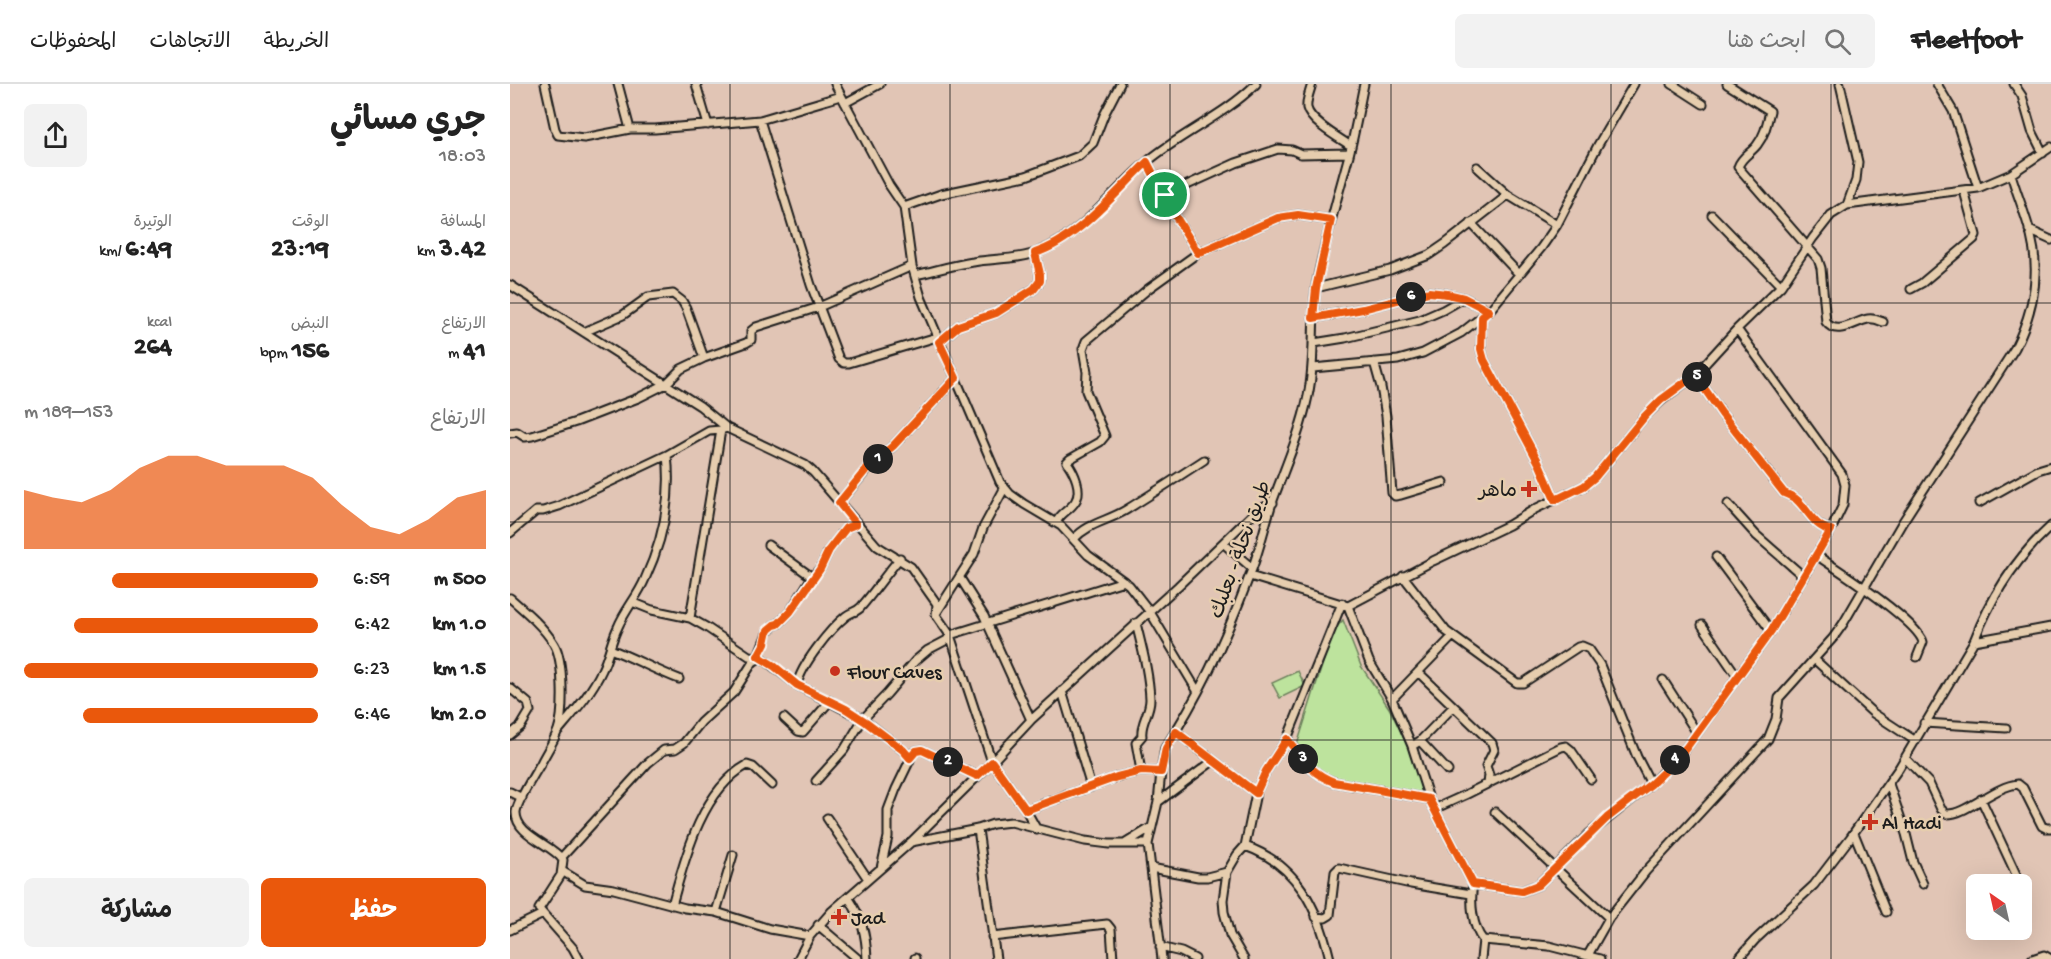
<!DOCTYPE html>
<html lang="ar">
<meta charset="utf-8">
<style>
body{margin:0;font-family:"Gochi Hand","Playpen Sans Arabic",sans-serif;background:#f2f2f2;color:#222;direction:rtl;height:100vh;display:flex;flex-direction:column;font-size:22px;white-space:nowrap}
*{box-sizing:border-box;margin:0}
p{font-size:20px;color:#767676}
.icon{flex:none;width:33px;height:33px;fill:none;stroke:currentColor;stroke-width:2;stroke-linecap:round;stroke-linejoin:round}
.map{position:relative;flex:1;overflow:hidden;direction:ltr}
.side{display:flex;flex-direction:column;background:#fff;width:510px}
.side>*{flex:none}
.needle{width:39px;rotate:326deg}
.controls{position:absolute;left:1456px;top:790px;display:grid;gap:12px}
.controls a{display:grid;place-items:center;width:66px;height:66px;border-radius:9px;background:#fff;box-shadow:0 6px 24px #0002;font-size:30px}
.pin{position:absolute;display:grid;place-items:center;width:51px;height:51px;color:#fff;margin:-26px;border:3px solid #fff;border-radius:50%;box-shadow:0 2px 6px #0007}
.km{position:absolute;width:30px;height:30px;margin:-15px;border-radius:50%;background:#222;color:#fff;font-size:16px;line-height:30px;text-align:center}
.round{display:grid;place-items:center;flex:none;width:63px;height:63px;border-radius:9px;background:#f2f2f2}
.overview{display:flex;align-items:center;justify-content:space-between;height:102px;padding:0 24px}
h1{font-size:33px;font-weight:700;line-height:45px}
.metrics{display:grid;grid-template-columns:repeat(3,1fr);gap:9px;height:102px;padding:6px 24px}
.metrics div{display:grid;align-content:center}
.metrics b{font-size:26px;font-weight:700}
.metrics small{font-size:16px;font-weight:400}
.metrics p{font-size:16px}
.chart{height:168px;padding:12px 24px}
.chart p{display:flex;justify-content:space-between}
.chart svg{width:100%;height:108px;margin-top:6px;fill:#ea580c;opacity:.7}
.action{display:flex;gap:12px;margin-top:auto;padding:12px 24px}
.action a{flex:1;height:69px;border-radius:9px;background:#ea580c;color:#fff;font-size:24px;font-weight:700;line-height:69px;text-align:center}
.action a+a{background:#f2f2f2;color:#222}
ul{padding:0 24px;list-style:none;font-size:20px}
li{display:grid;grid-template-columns:96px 72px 1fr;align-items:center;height:45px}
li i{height:15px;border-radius:8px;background:#ea580c}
header{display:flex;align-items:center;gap:36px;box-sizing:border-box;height:84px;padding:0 30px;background:#fff;border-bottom:2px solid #e0e0e0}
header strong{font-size:28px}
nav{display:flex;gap:33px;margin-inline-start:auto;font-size:21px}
.search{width:420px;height:54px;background:#f2f2f2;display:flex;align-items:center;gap:15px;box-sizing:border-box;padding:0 21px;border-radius:9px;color:#767676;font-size:22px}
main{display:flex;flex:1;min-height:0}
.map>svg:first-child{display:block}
.green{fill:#bde39d;stroke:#6c805c;stroke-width:1.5}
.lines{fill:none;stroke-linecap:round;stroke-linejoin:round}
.minor-casing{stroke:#1c1c1c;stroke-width:11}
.minor{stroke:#e6cdae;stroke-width:7}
.route-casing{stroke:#fff;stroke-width:12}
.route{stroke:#ea580c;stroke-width:8}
.grid{fill:none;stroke:#1c1c1c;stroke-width:1.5;stroke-opacity:0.55}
.poi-dot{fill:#c8321e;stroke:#e6cdae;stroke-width:2}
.labels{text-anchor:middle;stroke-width:5;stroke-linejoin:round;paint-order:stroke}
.poi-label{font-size:20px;fill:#1c1c1c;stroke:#e6cdae;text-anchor:start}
.street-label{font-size:20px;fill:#1c1c1c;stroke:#e6cdae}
</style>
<header>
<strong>Fleetfoot</strong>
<div class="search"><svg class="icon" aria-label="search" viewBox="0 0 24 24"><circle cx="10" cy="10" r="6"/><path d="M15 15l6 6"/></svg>ابحث هنا</div>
<nav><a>الخريطة</a><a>الاتجاهات</a><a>المحفوظات</a></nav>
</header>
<main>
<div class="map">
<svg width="1541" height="875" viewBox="0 0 1541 875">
<rect width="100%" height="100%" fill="#e1c5b5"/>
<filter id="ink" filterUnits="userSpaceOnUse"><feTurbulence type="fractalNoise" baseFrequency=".0167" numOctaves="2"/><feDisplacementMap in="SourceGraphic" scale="12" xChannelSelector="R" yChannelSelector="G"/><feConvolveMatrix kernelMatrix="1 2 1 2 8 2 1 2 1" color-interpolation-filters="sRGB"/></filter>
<g filter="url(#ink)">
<path class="green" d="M833 536 851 582 879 624 895 656 916 710 907 713 815 695 787 661 823 547Z
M788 587 795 602 770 614 762 599Z"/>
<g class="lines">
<defs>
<path id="minor" d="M35 0 45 45 48 51 74 54 120 45H145L250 36 331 12
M108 0 120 45
M186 0 198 41
M325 0 379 101 394 123 402 182 411 213 490 398 500 410 514 420 551 442 578 471 619 501 640 528 688 608
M802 0C800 7 796 16 797 24 800 38 829 54 841 62
M1162 0 1193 20
M1217 0 1260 27C1257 39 1255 51 1247 61 1241 69 1231 73 1228 83L1308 175 1311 184 1316 238C1327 253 1345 237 1358 235 1364 234 1368 236 1373 238
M1330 0 1348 78 1346 96 1337 121
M1427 0 1443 27 1468 104
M1504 0 1512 12 1522 47 1533 69
M335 19 370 0
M250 36 301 201 329 275 334 279H339L427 253
M637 78 663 128 688 169
M967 83 998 111 1047 141
M655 111 726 79 768 65 782 66 791 70 839 69
M394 123 431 110 516 92 569 72 583 59 594 31 610 0
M1202 131 1271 202
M961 139 1009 190
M1519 146 1541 156
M405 191C424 187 443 181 463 178 484 174 510 176 530 167 574 150 603 106 638 77 673 48 715 31 746 0
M0 201 190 322 217 344 295 381 303 388 367 462 401 483 427 520 426 531 440 551 482 678 516 726 527 746
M806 204 880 186 919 171 935 160 998 111
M1401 205 1412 199 1464 155 1466 151 1454 107
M972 233 971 265 974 276 1029 379 1045 416
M803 234 853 225 919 208 937 210 954 214 979 227
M74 248 113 231 138 213 163 210 172 217 176 224 194 274
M429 258 448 242 486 229 524 205 530 197V190L525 169
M804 259 835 254 910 236 933 226 954 214
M864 278 871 303 876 332 882 409 885 412 891 411 934 398
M803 284 888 276 913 269 951 249 979 227 1031 164 1047 141 1088 61 1124 0
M1185 291 1212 330 1274 409C1279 411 1284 413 1287 416 1298 426 1305 444 1321 446
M0 349 7 348 15 353 22 352 66 338 128 314 156 300 171 285 194 274 236 259 241 256V247L246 243 309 223 402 182
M329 419 359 383 383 362 446 294
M1469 419 1528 386 1541 382
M1218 420 1246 451 1293 492
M546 439C550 429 559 427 565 418 573 406 564 388 557 378L560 375 590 358 595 352 576 307 577 288 573 265 576 257 638 205 688 169 768 134 788 131 821 136
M0 449 26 427H33L49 422 157 371 199 347 211 346 217 344
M564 455C578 439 598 437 616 426 642 410 668 393 694 376
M713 459 742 484
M258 461 302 493
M1306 471C1327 485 1407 537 1413 558L1407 573
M1206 473 1261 547
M740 492 838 522 859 577 882 615 902 662 919 715 963 800C960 818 962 843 973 856L971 875
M893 492 936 547 1007 599H1013L1068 563 1072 562 1079 565 1090 581 1127 673 1141 700
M450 494 474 532 521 636
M0 514C15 527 34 543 44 560 54 576 54 629 48 646 44 657 36 669 31 679 25 689 7 718 6 728 5 751 42 760 53 776L51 791 29 825 63 864 69 875
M122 518 142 526 180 534 196 543 239 572 251 573 287 601 353 635 399 671 400 676 386 705 378 726V753L371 784
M838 522 923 477 999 441 1025 425 1074 402 1085 393 1135 332 1151 317 1185 291 1227 245 1271 202 1303 154 1321 131 1337 121 1468 104 1501 90 1541 63
M427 528 464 470 473 444 494 405
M180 534 211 346
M626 539C632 564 639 589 640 615 640 629 630 639 632 652L626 659 631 687
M1192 541 1227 592
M1464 557 1541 543
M100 565C124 574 145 586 169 595
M248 572 258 547 264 541 268 540 280 528 302 493 310 485 319 466 336 444 346 440
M1304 575 1363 629 1404 656
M908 588 982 659 984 666 976 682 979 691 978 700
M1153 596 1187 649
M287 601C291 581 320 545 336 532 341 528 347 528 351 523 365 507 376 490 390 474
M0 604 18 619 20 627 11 642 0 651
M552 607 581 703
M882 615 943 552
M274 634 288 647 293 648 320 617
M1414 639 1496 644
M49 646C65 627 82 608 92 586 99 572 101 557 108 543 115 526 128 512 135 495 153 456 162 414 157 371
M666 648 746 709
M777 655C792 675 800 689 824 698L919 715
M910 657 938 687
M902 662 910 657 943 623
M400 673 406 667 412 666 467 692
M1395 674 1419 699 1431 725 1436 730C1455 732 1484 702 1508 700L1513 704 1532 742 1536 744H1541
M306 697 334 666 353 635 377 610 405 577 418 566 437 556 440 551 614 497
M1379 700 1396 750 1403 778 1413 800
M0 708 12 714
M1471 715 1511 801
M648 718 703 677
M924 725 955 711 1051 663 1056 662 1061 666 1081 695
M516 726 607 693 631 687 651 688
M985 728 1099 834
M317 734 358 795
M468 745 486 875
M1344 749 1376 828
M401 758 482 678 521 636 668 502 746 427 763 419
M616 759 642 743
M735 762C787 780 808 824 820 875
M51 774 138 679 154 666 165 665 174 659 191 638 224 608 243 578 251 573
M641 784 688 793H697L717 788
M52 787 75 801 104 805 175 824 206 828 260 845 300 852
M963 800 1012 807 1028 801 1080 749 1141 700 1176 664 1261 547 1321 446 1333 421 1335 401 1332 390 1227 245
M338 813C352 834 356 850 357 875
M162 821C175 774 191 707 237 681L243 683 262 701
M206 828 223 771
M806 833 815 834 820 831 825 788 829 784 901 800 961 810
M308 841 348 875
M0 846 33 830
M482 853 597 840 601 845 603 875
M973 856 1039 862 1090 875
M650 863 671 868 685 875
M1078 871 1099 834 1136 787 1258 655 1266 635 1269 614 1323 554 1333 540 1392 439 1505 264C1523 228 1531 191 1521 152 1516 131 1507 111 1501 90
M405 874V875
M288 875 300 852 321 828 401 758 468 745 483 740 501 738 575 757 599 760H638
M652 875 638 760 648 718 651 688 655 664C690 611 717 552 739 493 749 469 754 444 762 419 775 383 790 350 798 312 806 275 801 240 806 203 814 159 827 115 839 71 845 48 849 24 854 0
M734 875 720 851 714 828 713 816 717 788 727 771 735 762 746 709 756 687 777 655 832 519
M1228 875 1245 856 1304 801 1340 754 1389 684 1464 557C1481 513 1506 474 1541 442
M1522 875 1534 871 1541 875"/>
</defs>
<use href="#minor" class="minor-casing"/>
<use href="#minor" class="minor"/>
</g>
</g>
<g class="lines" filter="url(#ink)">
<defs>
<path id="route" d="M637 78 663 128 688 169 768 134 788 131 821 136 806 204 803 234 853 225 919 208 937 210 954 214 979 227 972 233 971 265 974 276 1029 379 1045 416 1074 402 1085 393 1135 332 1151 316 1185 291 1212 330 1274 409C1279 411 1284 413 1287 416 1298 426 1305 444 1321 446L1261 547 1176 664 1159 683 1141 700 1097 734 1028 801 1012 807 963 800 919 715 824 698C800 689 793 675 777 655L756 687 746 709 666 648 656 664 651 688 631 687 607 693 516 726 482 678 467 692 412 666 406 667 400 674 393 666 356 638 336 625 287 601 264 582 248 572 255 559 258 546 264 541 268 540 280 528 310 485 319 466 336 444 346 440 329 419 359 382 383 362 446 294 429 258 448 242 486 229 524 205 530 197V190L525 169C567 156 606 108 637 78Z"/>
</defs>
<use href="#route" class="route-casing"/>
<use href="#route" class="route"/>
</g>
<path class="grid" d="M220 0V875M440 0V875M660 0V875M881 0V875M1101 0V875M1321 0V875M0 219H1541M0 438H1541M0 656H1541"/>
<g class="poi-dot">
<path d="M1016 396h6v6h6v6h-6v6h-6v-6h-6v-6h6z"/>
<circle cx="325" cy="587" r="6"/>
<path d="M1357 729h6v6h6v6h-6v6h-6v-6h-6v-6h6z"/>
<path d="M326 824h6v6h6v6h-6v6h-6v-6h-6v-6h6z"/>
</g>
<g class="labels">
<g class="poi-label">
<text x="1007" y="412" text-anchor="end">ماهر</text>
<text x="337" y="594">Flour Caves</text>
<text x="1372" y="745">Al Hadi</text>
<text x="341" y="840">Jad</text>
</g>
<g class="street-label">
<text transform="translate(729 465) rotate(-70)" y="7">طريق نحلة - بعلبك</text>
</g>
</g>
</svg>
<div class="controls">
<a><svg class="needle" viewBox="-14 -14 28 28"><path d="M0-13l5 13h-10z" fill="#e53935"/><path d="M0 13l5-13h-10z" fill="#767676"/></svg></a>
</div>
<div class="pin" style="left:655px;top:111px;background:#1e9e55"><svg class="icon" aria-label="arrive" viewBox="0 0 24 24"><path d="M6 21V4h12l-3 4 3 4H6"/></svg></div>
<b class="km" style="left:368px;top:375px">1</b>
<b class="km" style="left:438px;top:678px">2</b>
<b class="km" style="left:793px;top:675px">3</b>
<b class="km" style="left:1165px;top:676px">4</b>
<b class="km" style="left:1187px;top:293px">5</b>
<b class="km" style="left:901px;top:213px">6</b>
</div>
<section class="side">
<div class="overview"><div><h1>جري مسائي</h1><p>18:03</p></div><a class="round"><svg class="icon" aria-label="share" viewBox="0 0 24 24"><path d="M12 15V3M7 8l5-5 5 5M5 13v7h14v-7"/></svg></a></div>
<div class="metrics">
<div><p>المسافة</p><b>3.42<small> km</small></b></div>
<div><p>الوقت</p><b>23:19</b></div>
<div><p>الوتيرة</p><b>6:49<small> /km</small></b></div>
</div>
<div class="metrics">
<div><p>الارتفاع</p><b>41<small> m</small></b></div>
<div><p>النبض</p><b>156<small> bpm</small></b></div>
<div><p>kcal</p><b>264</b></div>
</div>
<div class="chart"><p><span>الارتفاع</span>153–189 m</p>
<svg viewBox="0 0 160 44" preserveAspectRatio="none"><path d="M0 44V20L10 23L20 25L30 20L40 11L50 6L60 6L70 10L80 10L90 10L100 15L110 26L120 35L130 38L140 32L150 23L160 20V44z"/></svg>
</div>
<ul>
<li><b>500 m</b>6:59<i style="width:70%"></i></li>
<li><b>1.0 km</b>6:42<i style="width:83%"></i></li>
<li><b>1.5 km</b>6:23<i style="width:100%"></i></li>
<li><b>2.0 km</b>6:46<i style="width:80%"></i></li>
</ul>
<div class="action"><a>حفظ</a><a>مشاركة</a></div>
</section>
</main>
